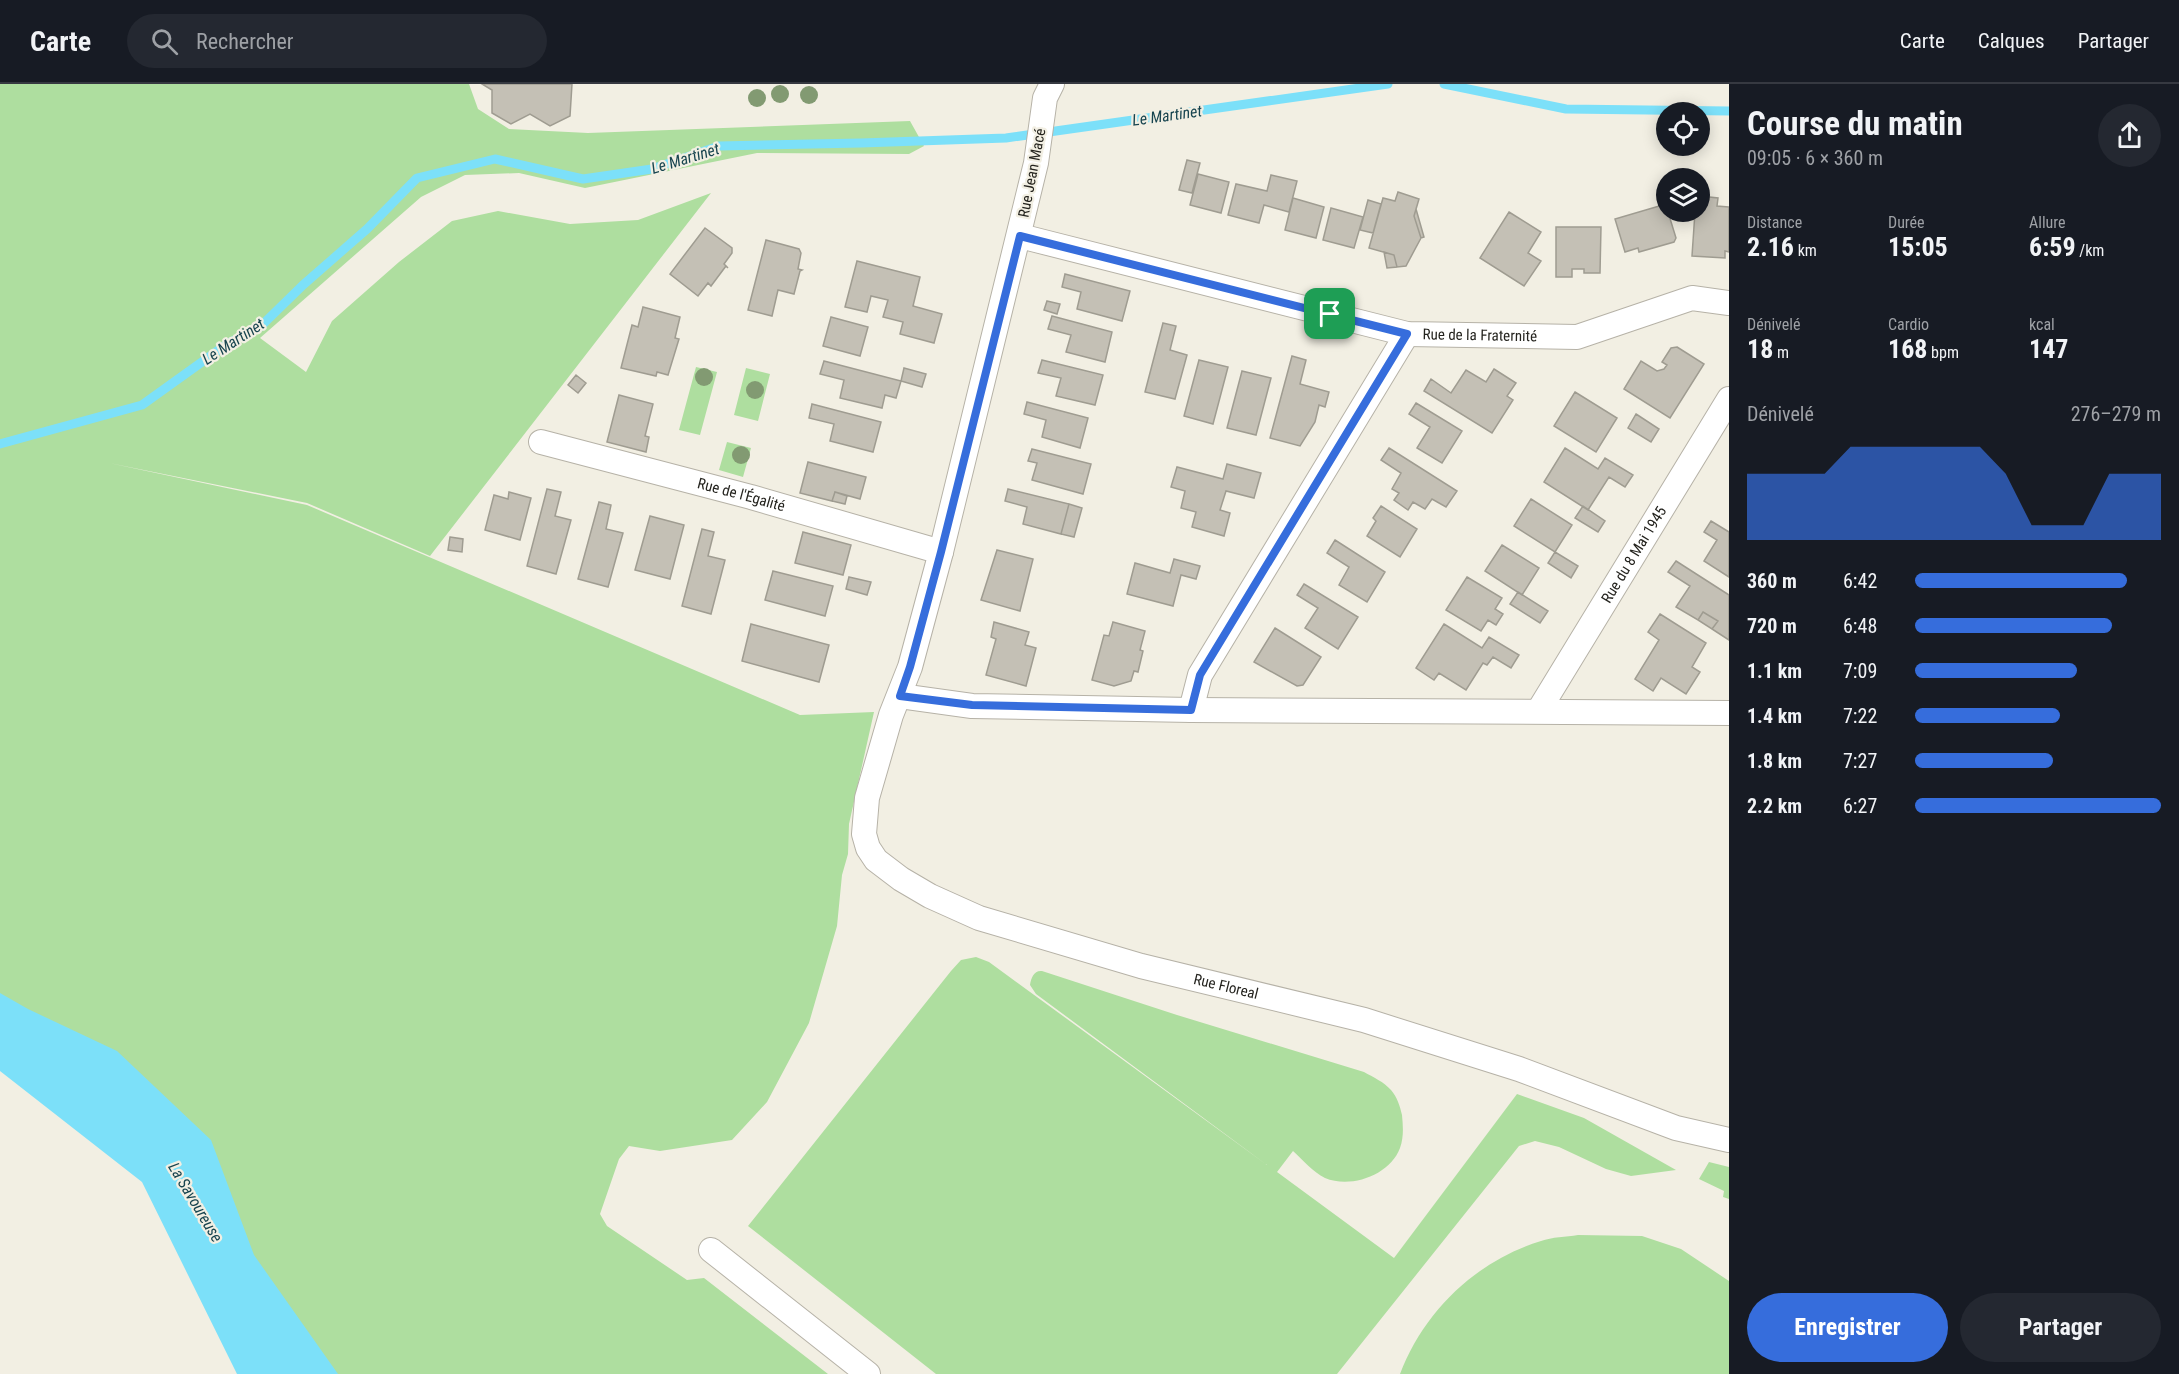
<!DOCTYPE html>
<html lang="fr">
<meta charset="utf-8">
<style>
body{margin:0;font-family:"Roboto Condensed",sans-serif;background:#242831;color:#f1f3f6;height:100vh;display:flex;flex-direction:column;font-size:22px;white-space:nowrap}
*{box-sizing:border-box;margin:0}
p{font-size:20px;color:#9ea1a6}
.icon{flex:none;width:33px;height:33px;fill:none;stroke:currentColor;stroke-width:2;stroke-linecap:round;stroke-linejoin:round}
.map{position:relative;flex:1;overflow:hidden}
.sheet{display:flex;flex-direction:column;background:#171b24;width:450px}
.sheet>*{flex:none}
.buttons{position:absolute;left:1656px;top:18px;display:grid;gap:12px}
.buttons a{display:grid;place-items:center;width:54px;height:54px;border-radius:50%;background:#171b24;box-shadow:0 3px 15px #0003;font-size:30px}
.pin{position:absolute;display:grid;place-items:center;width:51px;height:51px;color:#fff;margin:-26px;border-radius:12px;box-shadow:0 3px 9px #0006}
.round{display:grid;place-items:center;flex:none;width:63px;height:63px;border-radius:32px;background:#242831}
.summary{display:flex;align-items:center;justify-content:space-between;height:102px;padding:0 18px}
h1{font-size:33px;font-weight:700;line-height:45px}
.figures{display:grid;grid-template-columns:repeat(3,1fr);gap:9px;height:102px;padding:6px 18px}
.figures div{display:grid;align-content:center}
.figures b{font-size:26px;font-weight:700}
.figures small{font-size:16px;font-weight:400}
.figures p{font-size:16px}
.chart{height:168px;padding:12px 18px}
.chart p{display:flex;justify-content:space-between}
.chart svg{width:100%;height:108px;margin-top:6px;fill:#366ddc;opacity:.7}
.primary-button{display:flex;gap:12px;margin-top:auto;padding:12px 18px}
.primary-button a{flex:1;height:69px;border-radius:36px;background:#366ddc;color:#fff;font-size:24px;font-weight:700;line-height:69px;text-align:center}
.primary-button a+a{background:#242831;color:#f1f3f6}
ul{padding:0 18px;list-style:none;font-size:20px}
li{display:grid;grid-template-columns:96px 72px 1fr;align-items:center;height:45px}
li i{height:15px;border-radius:8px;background:#366ddc}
header{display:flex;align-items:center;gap:36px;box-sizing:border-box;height:84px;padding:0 30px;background:#171b24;border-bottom:2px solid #363941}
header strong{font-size:28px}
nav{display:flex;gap:33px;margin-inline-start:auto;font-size:21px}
.search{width:420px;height:54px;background:#242831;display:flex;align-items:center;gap:15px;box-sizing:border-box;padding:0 21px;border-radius:33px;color:#9ea1a6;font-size:22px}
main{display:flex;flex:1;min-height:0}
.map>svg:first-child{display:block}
.green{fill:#aede9f}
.water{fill:#7ce0f9}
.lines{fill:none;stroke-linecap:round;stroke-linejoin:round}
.stream{stroke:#7ce0f9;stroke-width:9}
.building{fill:#c4c0b5;stroke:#9f9c91;stroke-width:1.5}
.street-casing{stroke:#b6b2a7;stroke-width:26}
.street{stroke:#fff;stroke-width:24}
.tree{fill:#829a72}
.route-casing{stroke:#fff;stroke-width:12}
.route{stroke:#366ddc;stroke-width:8}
.labels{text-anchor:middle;stroke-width:4.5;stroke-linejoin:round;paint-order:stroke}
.street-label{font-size:15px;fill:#24231e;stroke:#f2efe3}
.water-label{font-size:16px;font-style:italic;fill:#17444f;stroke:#f2efe3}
</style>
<header>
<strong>Carte</strong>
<div class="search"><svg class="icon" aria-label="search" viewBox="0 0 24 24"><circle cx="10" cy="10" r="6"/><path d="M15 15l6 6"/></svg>Rechercher</div>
<nav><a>Carte</a><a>Calques</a><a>Partager</a></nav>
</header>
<main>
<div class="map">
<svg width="1729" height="1290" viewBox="0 0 1729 1290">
<rect width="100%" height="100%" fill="#f2efe3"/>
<path class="green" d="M0 0H469L478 25 509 45 588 49 910 37 924 62 909 70 757 69 585 104 519 89 465 91 421 113 260 254 306 288 332 237 399 178 452 137 498 127 570 140 638 136 711 109 430 472 307 419 109 379 307 421 800 631 874 628 849 740 848 770 842 791 837 842 809 939 767 1018 732 1056 660 1067 629 1062 619 1075 600 1130 607 1142 687 1196 704 1194 828 1290H333L0 923Z
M696 283 717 288 700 351 679 346Z
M746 284 770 290 758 337 734 331Z
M727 358 751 364 743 393 719 386Z
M976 873 989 878 1267 1081 1036 910 1030 901C1031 894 1034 886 1042 887L1177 931 1364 988C1373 993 1384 998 1391 1006 1397 1013 1400 1022 1402 1031 1403 1042 1404 1053 1400 1064 1390 1091 1351 1105 1325 1094 1313 1088 1303 1076 1293 1067L1277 1088 1394 1174 1517 1010 1584 1034 1676 1086 1631 1092 1606 1085 1559 1063 1535 1057 1519 1062 1337 1290H936L748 1142 951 887 961 876Z
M1709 1078 1729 1083V1115L1723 1113 1724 1107 1699 1095Z
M1578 1151 1642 1152 1681 1165 1729 1197V1290H1400C1424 1227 1476 1177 1541 1157 1552 1153 1566 1153 1578 1151Z"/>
<path class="water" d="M0 909 28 925 117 967 211 1056 254 1171 338 1290H237L142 1098 0 987Z"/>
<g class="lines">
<path class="stream" d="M1444 0 1566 25 1729 27
M0 360 142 321 227 260 260 243 303 201 367 145 417 94 495 75 583 95 652 85 719 62 861 59 1006 54 1388 0"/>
</g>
<path class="building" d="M482 0H572L570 32 550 42 530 30 511 40 492 29V6Z
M1187 76 1200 79 1192 109 1179 106Z
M1198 90 1229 98 1221 129 1190 121Z
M1271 91 1297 97 1289 128 1264 121 1259 139 1228 131 1236 100 1267 107Z
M1398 108 1419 115 1414 132 1421 154 1406 182 1397 183 1394 171 1369 164 1383 114 1395 117Z
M1700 112 1718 114 1717 122 1729 123V168L1725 167V174L1692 172 1695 128H1700Z
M1293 114 1324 123 1316 154 1285 146Z
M1368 116 1381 120 1373 149 1360 146Z
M1666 120V128H1668L1676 154 1674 158 1639 168 1638 164 1625 168 1615 135Z
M1331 124 1363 133 1354 164 1323 156Z
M1416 125 1424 153 1421 154 1414 132Z
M1509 128 1541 148 1528 169 1541 177 1524 202 1480 174Z
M1556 143H1601L1600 189H1584V185H1572V193H1556Z
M705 144 732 164V169L724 180 728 184 726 182 711 202 708 199 698 212 670 190Z
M766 156 799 165 801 169 798 185 802 186 800 187 794 210 778 206 772 232 748 226Z
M1384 168 1394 171 1397 183 1387 184Z
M857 177 920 193 913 222 942 230 934 259 900 250 903 238 883 233 888 216 871 212 867 228 845 223Z
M1065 190 1130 207 1122 237 1077 225 1081 208 1062 203Z
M1047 217 1060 220 1057 230 1044 226Z
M643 223 680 233 675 254 679 255 668 291 657 288 656 292 621 284 632 241 638 243Z
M1052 232 1112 248 1105 278 1066 268 1071 251 1048 245Z
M831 233 868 243 860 272 823 262Z
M1163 239 1176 242 1170 266 1187 271 1175 315 1145 308Z
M1677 263 1704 280 1670 334 1624 305 1641 277 1657 287 1664 285 1667 281 1662 278 1671 264Z
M1292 272 1306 276 1300 300 1329 308 1325 323 1319 321 1315 338 1300 362 1270 354Z
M1042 276 1103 291 1095 321 1056 312 1061 294 1038 289Z
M1199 276 1228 283 1213 340 1184 332Z
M824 277 901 297 896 314 885 311 882 324 840 314 844 296 820 290Z
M904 284 926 290 922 303 901 297Z
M1494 285 1516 299 1507 312 1513 316 1492 349 1424 307 1431 295 1451 309 1466 286 1486 298Z
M1242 287 1271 294 1256 351 1227 344Z
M576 291 586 299 578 309 568 301Z
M1575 308 1617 334 1596 368 1554 342Z
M619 311 653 320 645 352 649 353 646 368 607 358Z
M1027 318 1088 334 1080 364 1042 353 1046 336 1024 330Z
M1416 319 1462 347 1442 379 1417 364 1430 343 1409 330Z
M812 320 881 338 873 368 830 357 834 340 809 334Z
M1636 330 1659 345 1651 358 1628 344Z
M1389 364 1457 407 1446 423 1432 415 1425 425 1413 418 1408 426 1394 416 1399 409 1392 405 1401 389 1381 376Z
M1565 364 1598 385 1605 374 1633 391 1625 403 1609 393 1588 426 1544 398Z
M1032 365 1091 380 1083 410 1032 396 1037 379 1028 377Z
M808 378 866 393 860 415 835 408 832 417 800 409Z
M1227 380 1261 389 1254 414 1226 407 1220 426 1230 429 1224 452 1192 443 1196 428 1181 424 1185 407 1171 403 1177 383 1223 395Z
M547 405 561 408 555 432 571 436 556 490 527 482Z
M1008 405 1069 420 1061 450 1023 440 1027 423 1005 417Z
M509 408 531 414 520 456 485 446 494 411 508 415Z
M835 408 847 412 845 420 832 417Z
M1531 415 1572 441 1555 468 1514 442Z
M599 418 611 421 606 445 623 449 608 503 578 495Z
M1069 420 1082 424 1074 453 1061 450Z
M1381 422 1417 445 1400 473 1367 452 1376 437 1373 434Z
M1583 422 1605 437 1598 448 1575 434Z
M650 432 684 441 670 495 635 486Z
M1711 437 1729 448V493L1704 477 1717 456 1704 448Z
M702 445 714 448 708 472 725 476 711 530 682 522Z
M803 448 851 461 843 491 795 479Z
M450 453 463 455 462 468 448 466Z
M1335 456 1385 488 1367 518 1339 501 1349 483 1327 469Z
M1502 461 1539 484 1522 511 1485 487Z
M997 466 1033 475 1020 527 981 516Z
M1555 468 1578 482 1571 494 1548 479Z
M1174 475 1200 482 1196 495 1181 491 1173 522 1127 510 1135 479 1170 489Z
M1676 477 1729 511V556L1712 545 1718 537 1703 528 1698 536 1676 523 1690 502 1668 488Z
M773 487 833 502 825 532 765 516Z
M849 493 871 498 867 511 846 505Z
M1467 493 1502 514 1495 525 1503 530 1496 541 1488 536 1481 547 1446 526Z
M1304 500 1358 533 1338 565 1305 544 1318 524 1297 511Z
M1518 508 1548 527 1540 539 1510 520Z
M1703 528 1718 537 1712 545 1698 536Z
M1660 530 1706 559 1692 583 1700 588 1686 610 1661 594 1653 607 1635 595 1659 556 1648 548Z
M994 538 1029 548 1025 561 1036 564 1026 602 986 591 996 555 991 553Z
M1113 538 1145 547 1140 566 1143 567 1138 588 1134 587 1131 597 1114 602 1092 596 1104 551 1109 552Z
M751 540 829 561 819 598 742 577Z
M1444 540 1482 564 1489 553 1519 571 1511 584 1493 573 1487 581 1483 579 1466 606 1439 589 1434 596 1416 584Z
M1275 544 1321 573 1303 601 1297 602 1254 578Z"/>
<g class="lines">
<defs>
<g id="street">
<path id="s1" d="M1052 0 1045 14 1036 79 941 468 910 583 891 631 867 714 864 750 868 764 876 776 901 795 930 812 979 834 1141 882 1364 936 1519 985 1676 1044 1729 1056"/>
<path id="s2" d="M1020 152 1407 250 1577 253 1692 214 1729 219"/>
<path id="s3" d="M541 358 751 413 941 468"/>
<path d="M900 612 972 622 1191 626 1729 629"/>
<path d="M1191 626 1200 591 1407 250"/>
<path id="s4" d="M1539 626 1729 315"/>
<path d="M711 1166 868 1290"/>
</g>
</defs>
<use href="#street" class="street-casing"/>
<use href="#street" class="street"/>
</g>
<g class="tree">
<circle cx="780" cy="10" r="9"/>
<circle cx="809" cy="11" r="9"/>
<circle cx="757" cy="14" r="9"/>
<circle cx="704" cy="293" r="9"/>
<circle cx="755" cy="306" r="9"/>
<circle cx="741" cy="371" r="9"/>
</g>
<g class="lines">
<defs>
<path id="route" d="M1020 152 1407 250 1200 591 1191 626 972 621 900 612 910 583 941 468Z"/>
</defs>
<use href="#route" class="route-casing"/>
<use href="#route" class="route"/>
</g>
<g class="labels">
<g class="street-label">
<text transform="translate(1032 89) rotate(-79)" y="5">Rue Jean Macé</text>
<text dy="5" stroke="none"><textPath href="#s2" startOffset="472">Rue de la Fraternité</textPath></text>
<text dy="5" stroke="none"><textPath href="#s3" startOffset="207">Rue de l'Égalité</textPath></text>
<text dy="5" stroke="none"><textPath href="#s4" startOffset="182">Rue du 8 Mai 1945</textPath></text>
<text dy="5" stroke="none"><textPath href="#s1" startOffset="1179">Rue Floreal</textPath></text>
</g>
<g class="water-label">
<text transform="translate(1167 31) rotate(-8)" y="6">Le Martinet</text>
<text transform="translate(685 74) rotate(-17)" y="6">Le Martinet</text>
<text transform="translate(233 257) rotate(-33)" y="6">Le Martinet</text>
<text transform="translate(196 1118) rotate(59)" y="6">La Savoureuse</text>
</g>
</g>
</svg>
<div class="buttons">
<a><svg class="icon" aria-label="locate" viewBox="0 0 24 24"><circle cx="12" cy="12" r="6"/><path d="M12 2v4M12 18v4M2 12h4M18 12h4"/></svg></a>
<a><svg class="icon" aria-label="layers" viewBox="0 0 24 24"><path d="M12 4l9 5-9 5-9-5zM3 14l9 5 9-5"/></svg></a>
</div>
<div class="pin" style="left:1330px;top:230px;background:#1e9e55"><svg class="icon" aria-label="arrive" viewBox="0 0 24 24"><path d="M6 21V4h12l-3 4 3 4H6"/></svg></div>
</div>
<section class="sheet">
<div class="summary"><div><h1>Course du matin</h1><p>09:05 · 6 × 360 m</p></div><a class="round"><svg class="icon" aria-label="share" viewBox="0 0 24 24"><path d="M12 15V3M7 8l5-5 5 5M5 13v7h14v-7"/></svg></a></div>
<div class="figures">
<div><p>Distance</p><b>2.16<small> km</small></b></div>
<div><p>Durée</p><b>15:05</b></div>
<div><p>Allure</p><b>6:59<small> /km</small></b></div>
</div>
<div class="figures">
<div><p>Dénivelé</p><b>18<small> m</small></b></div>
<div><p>Cardio</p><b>168<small> bpm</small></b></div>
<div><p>kcal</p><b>147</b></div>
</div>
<div class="chart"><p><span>Dénivelé</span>276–279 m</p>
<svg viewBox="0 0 160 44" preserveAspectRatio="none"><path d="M0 44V17L10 17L20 17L30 17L40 6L50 6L60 6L70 6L80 6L90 6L100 17L110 38L120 38L130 38L140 17L150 17L160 17V44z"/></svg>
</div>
<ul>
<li><b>360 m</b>6:42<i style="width:86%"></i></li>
<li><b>720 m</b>6:48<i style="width:80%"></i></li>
<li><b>1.1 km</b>7:09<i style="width:66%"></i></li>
<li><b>1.4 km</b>7:22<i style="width:59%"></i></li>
<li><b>1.8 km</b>7:27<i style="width:56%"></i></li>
<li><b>2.2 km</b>6:27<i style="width:100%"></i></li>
</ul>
<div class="primary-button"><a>Enregistrer</a><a>Partager</a></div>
</section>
</main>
